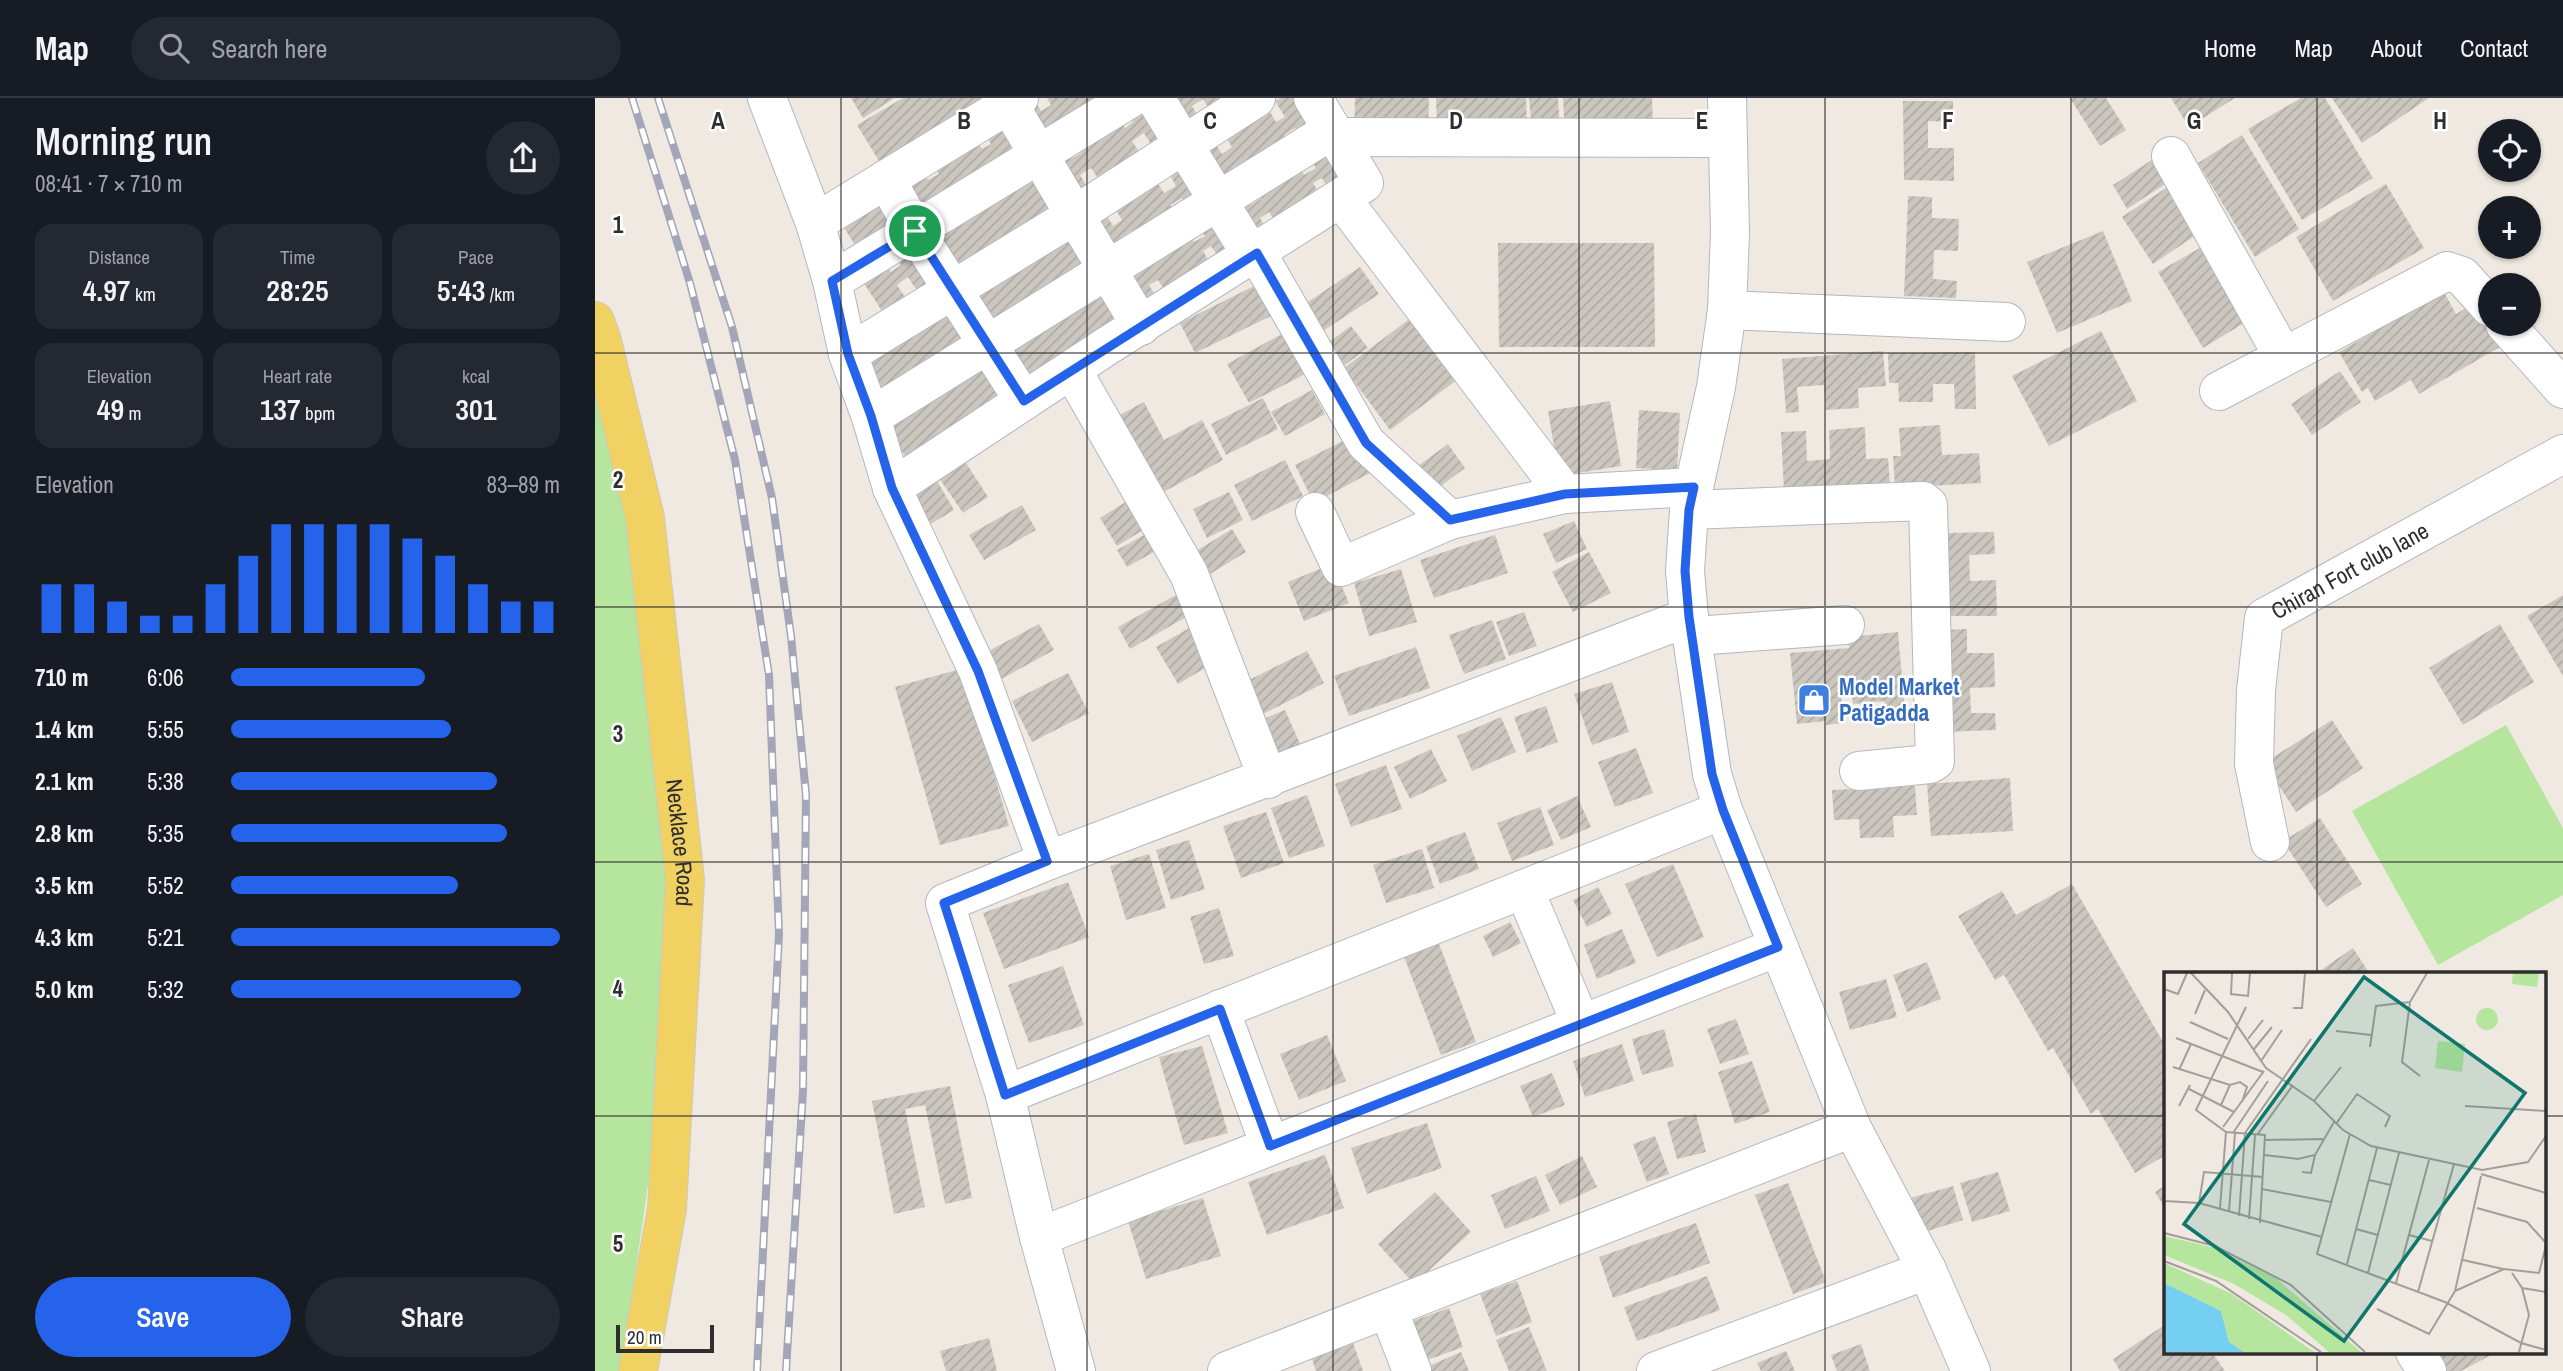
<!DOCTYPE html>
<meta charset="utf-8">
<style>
body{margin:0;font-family:"Archivo Narrow",sans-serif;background:#242831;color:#f1f3f6;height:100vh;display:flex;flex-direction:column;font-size:26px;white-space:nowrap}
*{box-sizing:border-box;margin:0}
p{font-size:23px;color:#9ea1a6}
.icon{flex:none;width:38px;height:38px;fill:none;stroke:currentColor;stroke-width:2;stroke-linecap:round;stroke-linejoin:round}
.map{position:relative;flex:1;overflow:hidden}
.side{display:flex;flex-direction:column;background:#171b24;width:595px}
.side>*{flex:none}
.buttons{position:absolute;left:1883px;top:21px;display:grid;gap:14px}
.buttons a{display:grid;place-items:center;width:63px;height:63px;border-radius:50%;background:#171b24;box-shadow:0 2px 5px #0004;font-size:35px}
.scale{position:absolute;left:21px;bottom:18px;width:98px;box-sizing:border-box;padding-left:7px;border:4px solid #2e2e2e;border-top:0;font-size:19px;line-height:24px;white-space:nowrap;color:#2e2e2e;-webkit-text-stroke:5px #fff;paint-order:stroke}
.pin{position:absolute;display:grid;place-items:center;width:60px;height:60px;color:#fff;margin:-30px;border:4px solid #fff;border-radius:50%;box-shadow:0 2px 7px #0007}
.round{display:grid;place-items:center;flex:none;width:74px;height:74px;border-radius:37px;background:#242831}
.head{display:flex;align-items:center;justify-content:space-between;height:119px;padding:0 35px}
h1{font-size:38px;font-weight:600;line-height:52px}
.stats{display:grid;grid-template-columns:repeat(3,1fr);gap:10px;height:119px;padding:7px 35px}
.stats div{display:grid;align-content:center;border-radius:18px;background:#242831;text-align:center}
.stats b{font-size:30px;font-weight:600}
.stats small{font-size:19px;font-weight:400}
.stats p{font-size:19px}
.chart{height:196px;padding:14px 35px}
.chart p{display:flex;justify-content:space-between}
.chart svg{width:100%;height:126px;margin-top:7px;stroke:#2563eb;stroke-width:6}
.action{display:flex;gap:14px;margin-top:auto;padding:14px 35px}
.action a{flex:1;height:80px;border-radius:42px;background:#2563eb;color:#fff;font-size:28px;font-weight:600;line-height:80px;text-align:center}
.action a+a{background:#242831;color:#f1f3f6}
ul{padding:0 35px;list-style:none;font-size:23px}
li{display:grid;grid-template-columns:112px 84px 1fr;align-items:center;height:52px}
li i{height:18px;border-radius:9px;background:#2563eb}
header{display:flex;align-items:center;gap:42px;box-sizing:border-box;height:98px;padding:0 35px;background:#171b24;border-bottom:2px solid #363941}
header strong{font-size:33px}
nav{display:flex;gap:38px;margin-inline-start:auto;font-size:24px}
.search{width:490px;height:63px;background:#242831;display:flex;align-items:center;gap:18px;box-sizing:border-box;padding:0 24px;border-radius:38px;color:#9ea1a6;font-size:26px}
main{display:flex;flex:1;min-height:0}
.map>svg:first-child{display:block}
.grass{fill:#b6e59e}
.building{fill:url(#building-hatch)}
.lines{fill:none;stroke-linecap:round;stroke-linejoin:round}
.minor-casing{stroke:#b4b7c1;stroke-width:40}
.major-casing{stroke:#c9c9c9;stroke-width:40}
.minor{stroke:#fff;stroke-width:38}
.major{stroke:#f2d163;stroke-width:38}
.rail-casing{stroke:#a3a6b8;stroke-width:8}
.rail{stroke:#fff;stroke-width:5;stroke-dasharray:16;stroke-linecap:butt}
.route-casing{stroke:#fff;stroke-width:14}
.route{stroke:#2563eb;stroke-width:9}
.grid{fill:none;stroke:#2e2e2e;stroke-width:2;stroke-opacity:0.55}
.labels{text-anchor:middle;stroke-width:5;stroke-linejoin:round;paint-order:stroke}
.street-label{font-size:23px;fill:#2e2e2e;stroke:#fff}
.shop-label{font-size:23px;font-weight:bold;fill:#366cbe;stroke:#fff;text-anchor:start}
.inset-road{fill:none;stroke:#a29e99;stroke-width:2}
.view{fill:#0f766e;fill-opacity:0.15;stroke:#0f766e;stroke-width:3.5}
.inset-edge{fill:none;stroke:#2e2e2e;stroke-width:3.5}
.grid-label{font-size:23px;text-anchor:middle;font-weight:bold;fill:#2e2e2e;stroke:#fff;stroke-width:5;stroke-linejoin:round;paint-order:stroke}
</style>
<header>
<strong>Map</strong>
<div class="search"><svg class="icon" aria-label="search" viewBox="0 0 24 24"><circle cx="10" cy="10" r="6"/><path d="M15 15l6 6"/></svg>Search here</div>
<nav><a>Home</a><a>Map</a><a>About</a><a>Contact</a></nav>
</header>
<main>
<section class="side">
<div class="head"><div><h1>Morning run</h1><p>08:41 · 7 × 710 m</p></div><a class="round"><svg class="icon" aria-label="share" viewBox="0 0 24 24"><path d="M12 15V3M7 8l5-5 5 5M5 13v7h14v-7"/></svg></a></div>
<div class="stats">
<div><p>Distance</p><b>4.97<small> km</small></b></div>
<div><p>Time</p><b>28:25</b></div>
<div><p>Pace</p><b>5:43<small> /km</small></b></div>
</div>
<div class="stats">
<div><p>Elevation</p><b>49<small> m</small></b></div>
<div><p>Heart rate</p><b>137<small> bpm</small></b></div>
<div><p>kcal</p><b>301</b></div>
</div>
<div class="chart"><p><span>Elevation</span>83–89 m</p>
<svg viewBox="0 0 160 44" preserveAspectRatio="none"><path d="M5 44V27M15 44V27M25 44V33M35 44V38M45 44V38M55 44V27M65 44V17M75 44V6M85 44V6M95 44V6M105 44V6M115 44V11M125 44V17M135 44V27M145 44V33M155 44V33"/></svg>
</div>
<ul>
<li><b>710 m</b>6:06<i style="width:59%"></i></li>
<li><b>1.4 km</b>5:55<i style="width:67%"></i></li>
<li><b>2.1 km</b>5:38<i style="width:81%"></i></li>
<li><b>2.8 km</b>5:35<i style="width:84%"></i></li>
<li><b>3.5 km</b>5:52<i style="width:69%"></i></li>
<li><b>4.3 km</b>5:21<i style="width:100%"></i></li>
<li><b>5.0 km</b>5:32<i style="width:88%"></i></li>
</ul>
<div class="action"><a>Save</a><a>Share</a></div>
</section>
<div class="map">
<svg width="1968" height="1273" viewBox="0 0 1968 1273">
<defs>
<pattern id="building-hatch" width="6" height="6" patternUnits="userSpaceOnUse" patternTransform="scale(1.75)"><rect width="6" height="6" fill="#cbc7bf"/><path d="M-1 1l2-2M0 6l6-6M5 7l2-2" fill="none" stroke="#afaba4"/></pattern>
</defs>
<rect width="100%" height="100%" fill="#efe9e1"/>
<path class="grass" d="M0 263 32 397 73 763 62 1025 26 1273H0Z
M1911 627 1968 730V797L1843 867 1757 713Z"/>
<path class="building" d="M256 0H300L268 20Z
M308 0H403L290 73 262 27Z
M438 0 446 13 456 7 452 0H511L463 43 419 11Z
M543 0 575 39 558 50 549 35 537 43 546 57 505 83 496 70 485 77 493 90 474 101 467 47 475 61 486 55 477 41 520 14 530 30 538 24 529 9Z
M566 0H640L616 14 608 1 597 8 605 22 586 33Z
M686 0H706L727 34 709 45 700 30 689 37 698 52 656 77 648 64 636 71 644 84 626 96 600 53 618 42 627 56 637 49 628 35 672 9 681 24 690 19 680 3Z
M760 0H834L833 36 759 35Z
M841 0H931L932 29 842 32Z
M934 0H963L965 31 937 33Z
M968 0H1057L1058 31 970 35Z
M1475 0H1511L1531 32 1505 48Z
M1576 0H1640L1594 29Z
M1706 0H1730L1778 80 1707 122 1653 31Z
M1737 0H1834L1767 45Z
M1308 3H1358V24L1333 23V50H1359V83L1309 82Z
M411 15 438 58 325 127 299 84 324 68 333 82 344 76 335 62 378 36 387 51 396 46 387 30Z
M1647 37 1704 131 1660 159 1603 65Z
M731 39 759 84 737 97 727 80 718 85 729 103 684 130 674 114 665 120 674 136 654 148 646 92 656 107 667 100 664 94 699 59 709 77 721 70 710 53Z
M1563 58 1578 81 1532 111 1518 87Z
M588 59 616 102 596 115 587 100 575 107 585 122 545 147 536 133 524 141 533 155 515 165 488 122 507 110 518 128 527 122 516 104 558 78 569 95 581 88 571 70Z
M441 63 470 111 354 182 325 135Z
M1791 86 1829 150 1738 203 1701 139Z
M1574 88 1604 135 1558 166 1527 119Z
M292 90 317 129 268 160 243 120Z
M1313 98 1337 99V120L1364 121 1363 153 1339 152 1338 181 1362 183 1361 200 1309 198Z
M620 107 648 152 627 165 616 148 608 153 618 170 573 198 563 182 554 187 564 204 543 216 536 159 545 175 556 168 553 162 588 127 599 144 610 138 599 120Z
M482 124 511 169 394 245 365 199Z
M1508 133 1537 203 1462 235 1432 164Z
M316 141 345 185 325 197 313 179 302 187 314 205 291 219 262 175 287 159 296 174 306 167 297 153Z
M903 145H1059L1060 249H904Z
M1610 147 1654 222 1608 250 1563 174Z
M765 169 784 196 716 241 698 214Z
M511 175 539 218 426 291 398 247Z
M673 181 688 212 600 255 585 225Z
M1849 194 1861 216 1885 202 1910 246 1824 296 1816 282 1780 303 1773 290 1767 294 1744 254Z
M360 201 388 245 289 306 262 262Z
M817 219 863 281 795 332 749 270Z
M756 228 773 250 740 274 723 252Z
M694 232 716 273 654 305 632 266Z
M1506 233 1542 303 1454 348 1417 278Z
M392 249 422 296 314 364 284 317Z
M1288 253 1291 288 1263 290 1264 310 1231 312 1229 287 1202 289 1204 314 1191 315 1187 261Z
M1380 254 1381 311H1360L1359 286H1338V304H1304L1303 285H1294L1293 255Z
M1745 273 1766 304 1717 337 1696 306Z
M717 292 730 316 690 338 676 314Z
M668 300 683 331 631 357 616 326Z
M1015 303 1026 368 964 378 953 313Z
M549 304 569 342 607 322 628 362 559 399 517 321Z
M1044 312 1085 315 1082 372 1041 370Z
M1345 327 1347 357 1384 355 1386 385 1300 390 1298 358H1306L1304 330Z
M1270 329 1271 361 1293 360 1295 386 1189 393 1186 334 1211 333 1212 363 1235 361 1234 332Z
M756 339 775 375 719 405 700 367Z
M853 346 870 370 834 397 816 373Z
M366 357 393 399 368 415 340 374Z
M690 362 708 398 657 423 639 387Z
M337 374 359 412 329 430 307 391Z
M634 394 648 422 612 440 598 411Z
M540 398 558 426 522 448 505 420Z
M427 407 441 432 389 462 374 437Z
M979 423 992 451 961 465 948 436Z
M637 431 651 454 607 481 593 458Z
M558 432 568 449 532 469 522 452Z
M1399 434 1400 456 1374 457 1375 483 1401 482 1402 518H1351L1349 435Z
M900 437 913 475 839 500 825 462Z
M994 454 1016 495 978 514 957 474Z
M737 466 754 505 709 523 693 484Z
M806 471 822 524 774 538 759 485Z
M581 497 593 518 535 551 523 529Z
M1968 497V578L1932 518Z
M929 514 942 548 914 558 901 524Z
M897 522 911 561 869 576 854 537Z
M444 526 459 552 401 584 386 557Z
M1905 526 1939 584 1868 627 1834 570Z
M596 529 617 566 583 586 561 549Z
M1372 531V555H1399L1400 589 1375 590 1376 615H1400L1401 632 1347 634 1344 532Z
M1303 534 1310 616 1291 618 1289 603 1258 606 1257 597 1246 598 1248 625 1231 627V623L1202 626 1195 555 1254 550 1253 539Z
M821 549 835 590 754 618 739 578Z
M712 553 729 585 658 621 642 588Z
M369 570 414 728 345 747 300 589Z
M473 575 494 615 437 644 417 603Z
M1017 584 1034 634 997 647 979 596Z
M951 608 963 644 932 655 919 619Z
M690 612 710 657 680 671 659 625Z
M906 619 921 654 877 673 862 638Z
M1737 622 1768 670 1701 714 1669 665Z
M1041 650 1058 695 1020 709 1003 664Z
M836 651 852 683 815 701 799 669Z
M791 667 807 711 756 729 740 686Z
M1415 680 1418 733 1336 738 1332 686Z
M1320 688 1322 717 1298 718 1299 739 1265 740 1264 721 1239 722 1237 692Z
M712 697 730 748 694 760 676 710Z
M982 698 996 729 966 742 952 712Z
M945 709 959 747 917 763 902 725Z
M671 714 689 765 646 780 628 728Z
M1725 720 1767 786 1731 809 1688 743Z
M870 734 884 771 845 786 831 748Z
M594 742 610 791 576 802 561 752Z
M827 751 839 790 791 805 778 767Z
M554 756 571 810 531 822 515 768Z
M1078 766 1109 839 1062 859 1030 786Z
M473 784 494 839 409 871 388 815Z
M1477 786 1571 949V1057L1540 1075 1503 1011 1496 1016 1458 950 1453 953 1409 877 1400 882 1363 818 1407 793 1421 817Z
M1003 789 1017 816 992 829 978 802Z
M624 810 639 858 609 866 595 819Z
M915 824 926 845 898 859 888 838Z
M1027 831 1041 865 1002 881 989 847Z
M843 843 881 944 846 957 808 856Z
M1758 850 1775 876H1720Z
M1332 864 1346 901 1312 914 1298 877Z
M468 868 489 927 434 945 413 887Z
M1291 881 1302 919 1255 932 1244 894Z
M1141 921 1154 956 1125 966 1112 931Z
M1069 931 1079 968 1047 977 1037 941Z
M732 937 751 983 704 1002 685 956Z
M1027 946 1039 983 990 999 978 963Z
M607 948 633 1035 589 1047 564 959Z
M1157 963 1175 1014 1140 1026 1123 974Z
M957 975 970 1007 938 1019 925 988Z
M355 988 377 1100 350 1106 330 1007 310 1011 330 1109 299 1116 277 1003Z
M1101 1016 1111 1054 1082 1061 1072 1024Z
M832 1025 847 1070 772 1096 756 1050Z
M1060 1038 1074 1076 1052 1084 1038 1046Z
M730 1057 749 1110 672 1137 653 1084Z
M987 1058 1002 1089 965 1107 950 1077Z
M1403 1074 1415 1113 1377 1124 1365 1085Z
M941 1078 955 1113 910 1131 896 1097Z
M1193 1085 1231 1184 1198 1196 1160 1097Z
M1571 1087V1112L1560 1094Z
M1358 1088 1368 1122 1323 1136 1312 1101Z
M840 1094 876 1134 819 1186 783 1146Z
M608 1100 626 1158 551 1181 533 1123Z
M1101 1125 1115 1165 1018 1200 1004 1159Z
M1112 1178 1125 1212 1042 1243 1029 1209Z
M922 1183 937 1224 901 1238 885 1196Z
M854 1210 868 1249 827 1264 812 1225Z
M1571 1226V1254H1617L1630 1273H1525L1518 1261Z
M934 1229 952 1273H914L901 1242Z
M394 1240 402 1273H351L345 1253Z
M758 1245 768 1273H721L717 1261Z
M1266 1246 1275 1273H1242L1236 1257Z
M1191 1253 1200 1273H1166L1162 1265Z
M866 1254 874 1273H830L829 1270Z
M1830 1254H1902L1866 1273H1840Z"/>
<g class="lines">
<defs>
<g id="minor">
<path d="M172 0 220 125 237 183 253 256 276 319 297 390 383 573 452 763"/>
<path d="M410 0 546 228"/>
<path d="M560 0 657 158"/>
<path d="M1132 0 1135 135 1132 212 1121 289 1094 412 1090 473 1094 519 1117 676 1128 712 1257 1030 1332 1172 1376 1273"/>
<path d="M741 39 1132 40"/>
<path d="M1576 58 1688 258"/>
<path d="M291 81 320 133 429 303"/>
<path d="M746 100 970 396"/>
<path d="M220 125 424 0"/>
<path d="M662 155 771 345 855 422 970 396 1099 389"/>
<path d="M237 183 536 0"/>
<path d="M1132 212 1411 224"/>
<path d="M1910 226 1968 291"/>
<path d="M253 256 480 117 661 0"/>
<path d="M477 272 594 476 673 681"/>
<path d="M1624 293 1852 173 1867 178 1895 209"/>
<path d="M276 319 737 32"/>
<path d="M297 390 512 248 769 85 718 0"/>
<path d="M1094 412 1328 403 1333 407 1340 663 1335 666 1264 673"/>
<path d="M720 414 746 469 855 422"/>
<path d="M1097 541 1114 537 1250 527"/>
<path id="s1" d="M1675 744 1659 666 1661 592 1669 520 1968 356"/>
<path d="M929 791 986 926"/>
<path d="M625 911 675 1048"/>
<path d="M410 997 1128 712"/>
<path d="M444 1139 1183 849"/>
<path d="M793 1211 817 1273"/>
<path d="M1820 1254 1832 1273"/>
<path d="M481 1273 444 1139 410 997 350 805 452 763 1094 519"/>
<path d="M632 1273 1257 1030"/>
<path d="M1061 1273 1332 1172"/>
</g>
<g id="major">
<path id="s2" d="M0 223 7 243 50 420 90 782 72 1111 43 1273"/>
</g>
</defs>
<use href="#minor" class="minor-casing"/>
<use href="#major" class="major-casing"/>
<use href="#minor" class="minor"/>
<use href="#major" class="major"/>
<defs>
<path id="rail" d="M37 0 95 185 140 362 174 577 184 836 162 1273
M63 0 137 229 177 400 196 538 211 697 208 992 191 1273"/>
</defs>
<use href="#rail" class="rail-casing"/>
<use href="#rail" class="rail"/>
</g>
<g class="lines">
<defs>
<path id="route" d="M320 133 429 303 662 155 771 345 855 422 970 396 1099 389 1094 412 1090 473 1094 519 1117 676 1128 712 1183 849 675 1048 625 911 410 997 349 805 452 763 383 573 297 390 276 318 253 256 237 183Z"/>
</defs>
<use href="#route" class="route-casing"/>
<use href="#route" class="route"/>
</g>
<path class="grid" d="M246 0V1273M492 0V1273M738 0V1273M984 0V1273M1230 0V1273M1476 0V1273M1722 0V876M0 255H1968M0 509H1968M0 764H1968M0 1018H1571M1949 1018H1968M1722 1254V1273"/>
<defs>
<symbol id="shop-square" viewBox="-11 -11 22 22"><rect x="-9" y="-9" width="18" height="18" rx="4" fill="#3f7fe0" stroke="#fff"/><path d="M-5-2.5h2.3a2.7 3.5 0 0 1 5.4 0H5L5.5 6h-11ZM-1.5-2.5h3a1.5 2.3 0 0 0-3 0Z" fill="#fff"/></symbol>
</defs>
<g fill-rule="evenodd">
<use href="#shop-square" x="1200" y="583" width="38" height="38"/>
</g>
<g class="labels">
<g class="street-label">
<text dy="8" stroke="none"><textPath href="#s1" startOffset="324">Chiran Fort club lane</textPath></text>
<text dy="8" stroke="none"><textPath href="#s2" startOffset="530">Necklace Road</textPath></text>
</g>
<g class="shop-label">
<text x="1244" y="597">Model Market<tspan x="1244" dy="26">Patigadda</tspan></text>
</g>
</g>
<g transform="translate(1569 874)">
<rect width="382" height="382" fill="#efe9e1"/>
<path d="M349 1H375L373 15 348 12ZM312 47a11 11 0 1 1 22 0a11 11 0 1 1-22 0ZM274 69 301 72 298 100 271 96ZM0 264 51 276 113 307 197 380H165L122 343 70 312 0 283ZM0 291 68 322 150 380H80L65 370 57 339 0 311Z" fill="#b6e59e"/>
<path d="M0 311 57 339 65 370 80 380H0Z" fill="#75cff0"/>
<path class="inset-road" d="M27 1 64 40 102 96 150 129 179 158 207 174 318 198 364 190 382 164M68 1 67 22 84 24 86 1M0 17 14 22 23 1M82 35 32 138 62 160 101 163 96 251M129 36H138L141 1M31 42 41 18M26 50 64 67M172 59 207 63M12 66 99 100M84 67 99 48M206 75 212 34 246 30M90 77 108 55M97 89 118 58M9 95 66 113 76 110 83 115 78 130M15 98 27 72M256 104 238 90 246 30 263 1M25 117 70 140M150 129 177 95M57 133 66 113M15 134 26 113M301 134 382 139M172 152 193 122 226 144 221 155M59 155 100 99M69 161 104 109M186 162 153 282 281 330 357 371 382 378M93 163 129 113M101 168 159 167M100 183 134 187 151 183 170 150M138 200 147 201 151 183M317 202 382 221M205 208 227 213M98 217 167 230M0 229 35 231 158 265M35 231 40 200 99 205M56 236 62 160M313 236 363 250 382 271M65 239 71 161M75 244 81 161 147 67M85 247 91 163M192 257 214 263M0 261 51 274 127 313 201 380M245 263 268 269M299 288 339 297M0 289 52 309 157 380M183 292 213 176M204 301 235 181M348 301 358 316 365 343 355 380M232 311 265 188M358 316 382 320M291 319 340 297 375 301 382 273M254 320 290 192M213 337 265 362 291 319 317 204"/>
<path class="view" d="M200 5 361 121 180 369 20 252Z"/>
<rect width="382" height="382" class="inset-edge"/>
</g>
<g class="grid-label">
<text x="123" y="31">A</text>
<text x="369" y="31">B</text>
<text x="615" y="31">C</text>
<text x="861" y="31">D</text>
<text x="1107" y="31">E</text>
<text x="1353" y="31">F</text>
<text x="1599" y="31">G</text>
<text x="1845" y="31">H</text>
<text x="23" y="135">1</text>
<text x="23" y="390">2</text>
<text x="23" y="644">3</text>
<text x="23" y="899">4</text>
<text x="23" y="1154">5</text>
</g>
</svg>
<div class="buttons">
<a><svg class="icon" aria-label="locate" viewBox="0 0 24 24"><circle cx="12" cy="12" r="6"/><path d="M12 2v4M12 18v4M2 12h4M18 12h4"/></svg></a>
<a>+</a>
<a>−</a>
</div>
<div class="scale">20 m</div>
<div class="pin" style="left:320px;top:133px;background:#1e9e55"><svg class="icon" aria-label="arrive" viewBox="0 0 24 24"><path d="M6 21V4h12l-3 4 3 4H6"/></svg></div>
</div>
</main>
